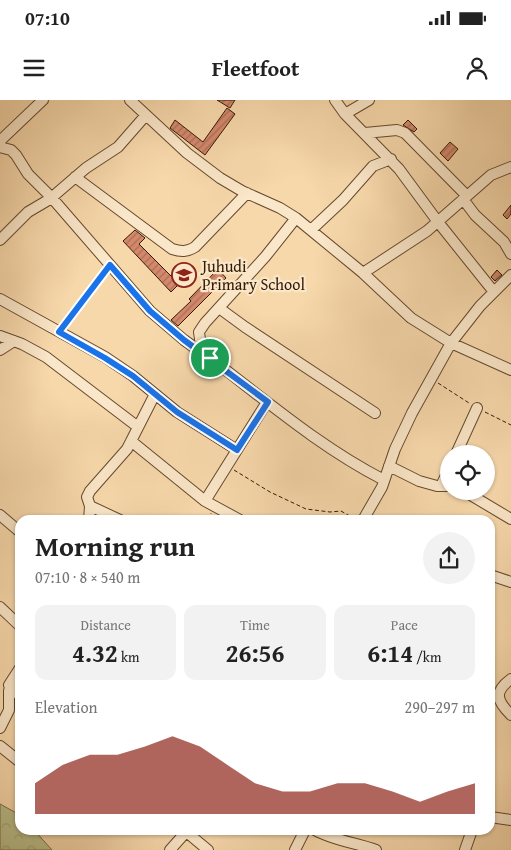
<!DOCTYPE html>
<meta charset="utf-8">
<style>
body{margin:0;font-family:"Gentium Book Plus",serif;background:#f2f2f2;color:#222;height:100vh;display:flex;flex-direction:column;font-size:19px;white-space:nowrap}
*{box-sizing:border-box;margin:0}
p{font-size:16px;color:#767676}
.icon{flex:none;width:28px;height:28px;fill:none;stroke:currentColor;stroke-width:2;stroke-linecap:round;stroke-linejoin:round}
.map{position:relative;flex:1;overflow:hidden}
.side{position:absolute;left:15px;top:415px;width:480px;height:320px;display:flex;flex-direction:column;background:#fff;border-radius:15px;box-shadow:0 1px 4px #0004}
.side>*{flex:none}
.tools{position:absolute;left:440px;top:345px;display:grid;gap:10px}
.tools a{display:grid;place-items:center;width:55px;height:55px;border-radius:50%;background:#fff;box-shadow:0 1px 4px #0004;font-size:25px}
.pin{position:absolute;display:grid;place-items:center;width:42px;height:42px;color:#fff;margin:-21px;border:2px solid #fff;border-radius:50%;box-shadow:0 1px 5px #0007}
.round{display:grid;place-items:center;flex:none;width:52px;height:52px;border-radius:26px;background:#f2f2f2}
.summary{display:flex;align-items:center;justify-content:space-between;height:85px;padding:0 20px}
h1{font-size:28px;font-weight:600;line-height:38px}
.metrics{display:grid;grid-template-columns:repeat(3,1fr);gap:8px;height:85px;padding:5px 20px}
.metrics div{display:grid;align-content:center;border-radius:12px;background:#f2f2f2;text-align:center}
.metrics b{font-size:25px;font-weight:600}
.metrics small{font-size:14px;font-weight:400}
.metrics p{font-size:14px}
.chart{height:140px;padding:10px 20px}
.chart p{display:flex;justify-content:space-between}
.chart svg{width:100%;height:90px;margin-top:5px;fill:#8f2418;opacity:.7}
.status{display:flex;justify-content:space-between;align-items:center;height:35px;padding:0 25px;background:#fff;direction:ltr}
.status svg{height:14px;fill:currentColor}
header{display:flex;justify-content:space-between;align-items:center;height:65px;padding:0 20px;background:#fff;font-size:22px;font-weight:600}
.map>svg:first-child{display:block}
.forest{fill:url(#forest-crowns);stroke:#766c48}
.building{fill:url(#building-hatch);stroke:#331a05}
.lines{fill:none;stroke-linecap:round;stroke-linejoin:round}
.minor-casing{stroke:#644a2e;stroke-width:12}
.path{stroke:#331a05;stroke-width:1;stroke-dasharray:4 2.5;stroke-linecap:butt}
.minor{stroke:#fae6c8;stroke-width:10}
.route-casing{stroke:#fff;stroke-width:10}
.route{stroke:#1a73e8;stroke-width:6}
.labels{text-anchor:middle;stroke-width:4.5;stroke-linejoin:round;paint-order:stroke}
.poi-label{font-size:16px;fill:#331a05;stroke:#fae6c8;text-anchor:start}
</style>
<div class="status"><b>07:10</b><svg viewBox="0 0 49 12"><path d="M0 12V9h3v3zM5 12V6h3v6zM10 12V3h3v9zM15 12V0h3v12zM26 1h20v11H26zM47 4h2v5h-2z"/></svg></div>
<header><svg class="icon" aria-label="menu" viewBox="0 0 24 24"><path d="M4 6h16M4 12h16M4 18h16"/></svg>Fleetfoot<svg class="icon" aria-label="person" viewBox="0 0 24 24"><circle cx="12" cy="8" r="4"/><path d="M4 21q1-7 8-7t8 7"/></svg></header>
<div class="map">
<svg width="511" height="750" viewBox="0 0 511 750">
<defs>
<pattern id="forest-crowns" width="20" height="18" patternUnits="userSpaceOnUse" patternTransform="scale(1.25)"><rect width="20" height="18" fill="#babf8b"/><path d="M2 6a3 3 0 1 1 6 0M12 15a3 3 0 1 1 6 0" fill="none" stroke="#a0a476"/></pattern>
<pattern id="building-hatch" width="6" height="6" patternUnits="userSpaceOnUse" patternTransform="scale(1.25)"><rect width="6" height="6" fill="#d4886c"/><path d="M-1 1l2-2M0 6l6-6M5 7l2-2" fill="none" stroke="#ad6e57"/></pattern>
</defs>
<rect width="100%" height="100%" fill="#f7d8ab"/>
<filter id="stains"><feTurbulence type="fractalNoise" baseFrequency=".004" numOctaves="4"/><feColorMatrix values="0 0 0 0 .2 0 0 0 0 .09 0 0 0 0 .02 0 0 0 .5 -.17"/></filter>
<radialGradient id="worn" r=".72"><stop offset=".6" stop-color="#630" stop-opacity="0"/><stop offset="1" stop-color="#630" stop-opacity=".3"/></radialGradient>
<path class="forest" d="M0 704 20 715V730H34L52 750H0Z"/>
<path class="building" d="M217 0H235L230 8Z
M227 8 235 14 205 55 170 28 175 20 203 42Z
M408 20 417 29 414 32 403 25Z
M450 42 458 49 448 61 440 53Z
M511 105V114L507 119 503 115Z
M135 130 145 138 139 144 179 184 171 192 123 141Z
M218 169 226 178 178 226 171 220 191 201 189 199Z
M497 170 502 175 495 181 491 177Z"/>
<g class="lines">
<defs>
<path id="minor" d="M130 0 187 53 220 78 242 91 280 108 296 118 363 173 411 218 451 243 511 270
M335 0 345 14 399 69 438 122 494 192
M345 14 369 0
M365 33 397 30 405 33 467 96
M0 41 43 0
M0 47 11 50 16 55 28 74 52 98 150 211 184 240 205 255
M75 77 172 149C181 152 187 152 195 147L247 93
M463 99 475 115 504 142 511 154
M296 118 265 157 205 223 199 232 201 246 210 258C268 302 320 347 384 380
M311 130 343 100 373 66 391 59
M0 140 28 112 50 99 86 68 118 47 146 15
M363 173 427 131 491 75 511 67
M0 199 105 257 133 276 177 312 237 350
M219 208 245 227 375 313
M0 236 22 244 46 257 138 327
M0 250 14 241
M131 341 205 401 240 420
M456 354 477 308
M389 366 419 381 437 386H449
M441 386 449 369
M464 391 511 419
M205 401 267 302
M90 406 120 420
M0 415 20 432
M89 420 90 406 87 397 90 391 127 349 155 294
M363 420 382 387 395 349 412 313 451 243 480 206 511 175
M490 475 511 482
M0 507 20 526
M20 568 9 585 12 589 20 596
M511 579C493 592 497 601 511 615
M0 628 9 610V591L10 587
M0 646 20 662
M490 717 511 720
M184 730 208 750
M315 730C332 740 357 743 376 750
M170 750 186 732
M295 750 305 730
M465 750 472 730"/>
</defs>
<use href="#minor" class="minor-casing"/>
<path class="path" d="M64 226 105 171
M438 283 469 303
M485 312 511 325
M234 370 270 392 306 409 330 412 341 411 355 419
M210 420 211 413"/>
<use href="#minor" class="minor"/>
</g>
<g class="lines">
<defs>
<path id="route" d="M110 165 150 211 184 240 268 302 237 350 177 312 133 276 105 258 59 232Z"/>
</defs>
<use href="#route" class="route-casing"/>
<use href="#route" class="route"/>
</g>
<defs>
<symbol id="school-ring" viewBox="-11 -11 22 22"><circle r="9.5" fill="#fae6c8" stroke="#8f2418" stroke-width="1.5"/><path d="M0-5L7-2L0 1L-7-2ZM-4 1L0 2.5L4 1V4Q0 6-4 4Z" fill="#8f2418"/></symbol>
</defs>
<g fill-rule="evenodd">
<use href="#school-ring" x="170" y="161" width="28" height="28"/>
</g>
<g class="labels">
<g class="poi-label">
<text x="202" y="172">Juhudi<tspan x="202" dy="18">Primary School</tspan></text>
</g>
</g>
<rect width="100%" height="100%" filter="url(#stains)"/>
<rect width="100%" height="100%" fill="url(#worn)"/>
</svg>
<div class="tools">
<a><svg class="icon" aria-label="locate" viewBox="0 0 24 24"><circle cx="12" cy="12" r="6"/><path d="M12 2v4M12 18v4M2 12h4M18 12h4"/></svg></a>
</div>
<div class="pin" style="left:210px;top:258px;background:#1e9e55"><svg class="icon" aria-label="arrive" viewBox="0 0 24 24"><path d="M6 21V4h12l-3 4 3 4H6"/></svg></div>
<section class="side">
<div class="summary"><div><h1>Morning run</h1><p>07:10 · 8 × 540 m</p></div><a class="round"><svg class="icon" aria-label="share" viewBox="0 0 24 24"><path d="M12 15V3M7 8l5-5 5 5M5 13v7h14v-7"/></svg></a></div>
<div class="metrics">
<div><p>Distance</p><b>4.32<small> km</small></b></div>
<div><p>Time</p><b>26:56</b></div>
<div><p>Pace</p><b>6:14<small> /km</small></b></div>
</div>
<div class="chart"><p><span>Elevation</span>290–297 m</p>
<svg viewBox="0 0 160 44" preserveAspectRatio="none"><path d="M0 44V29L10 20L20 15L30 15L40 11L50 6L60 11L70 20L80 29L90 33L100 33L110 29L120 29L130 33L140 38L150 33L160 29V44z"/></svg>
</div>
</section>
</div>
